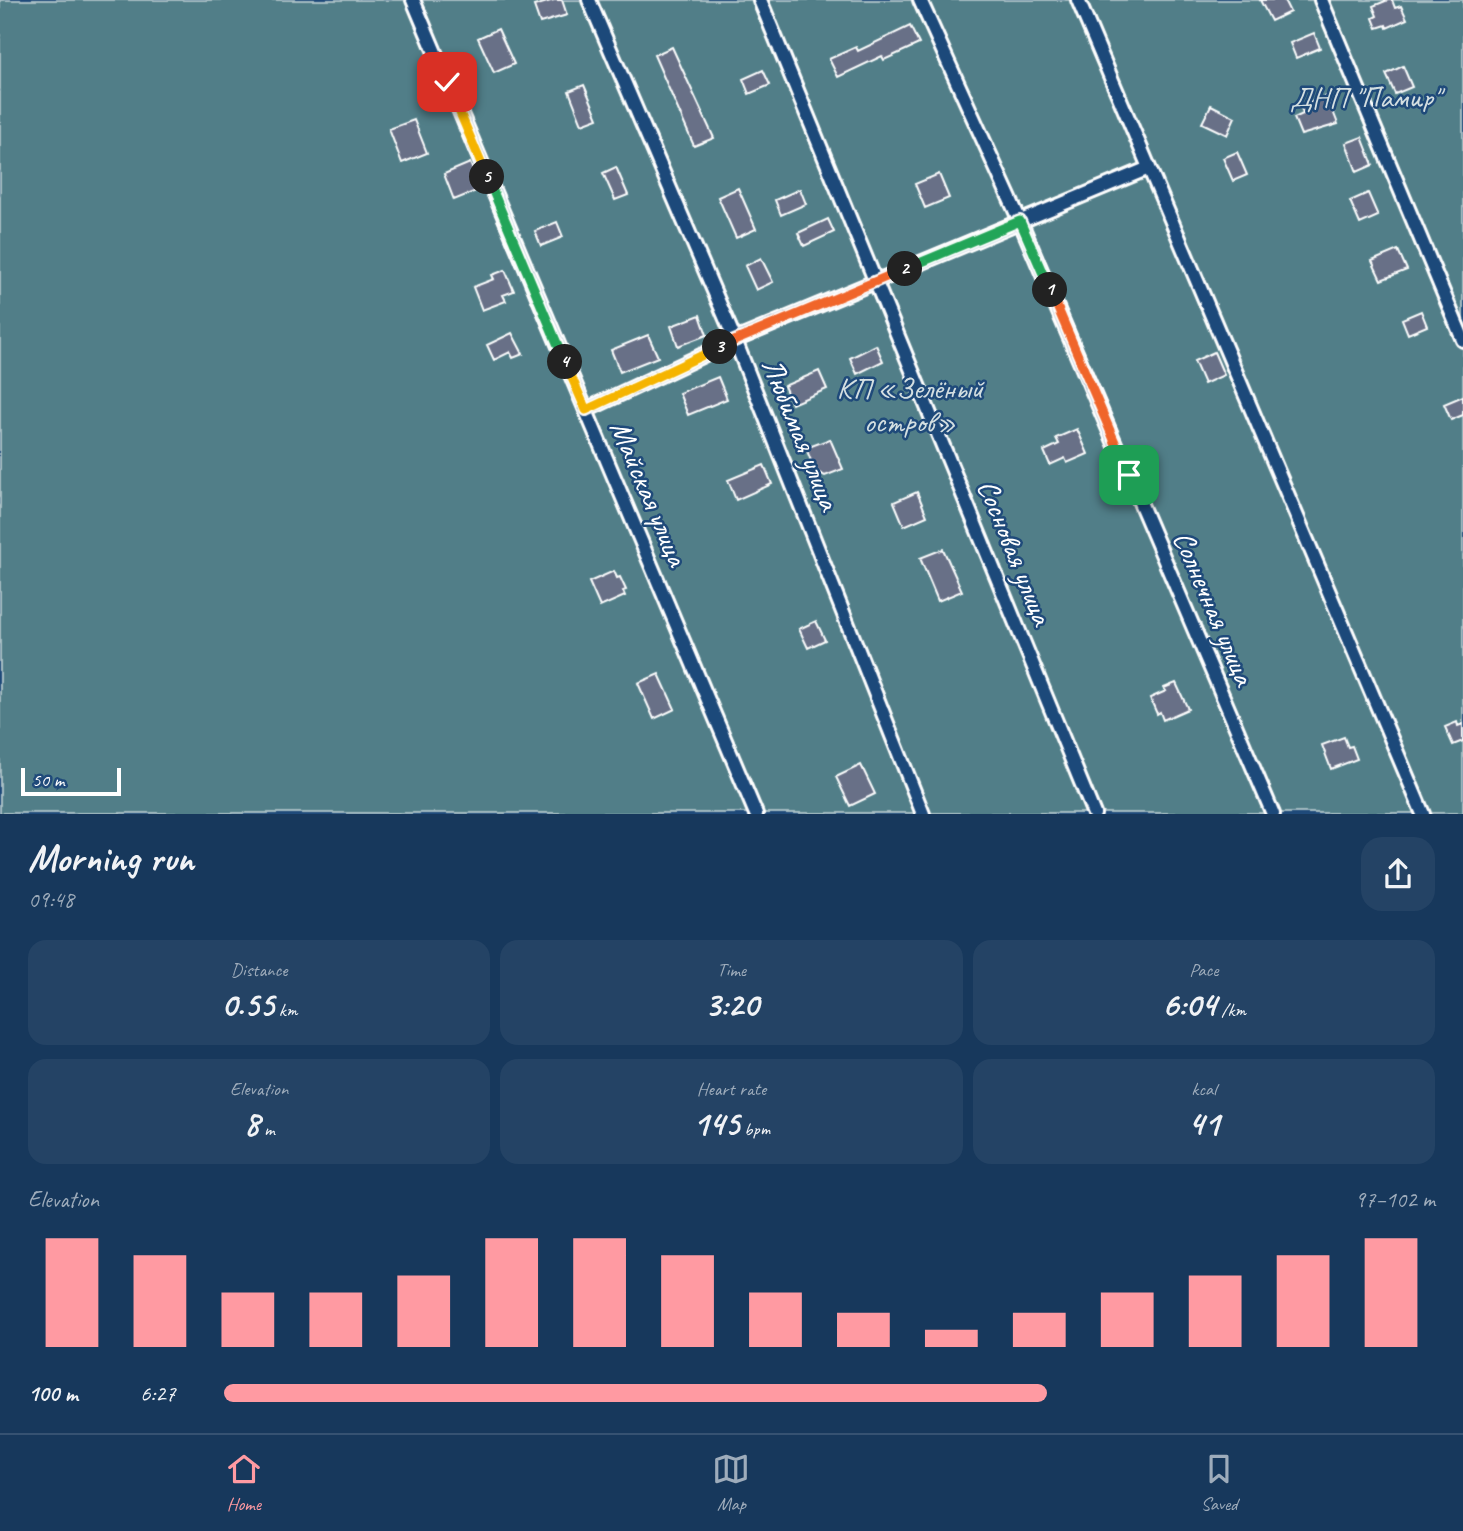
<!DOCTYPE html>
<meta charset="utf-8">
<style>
body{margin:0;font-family:Caveat,sans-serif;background:#244365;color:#f1f3f6;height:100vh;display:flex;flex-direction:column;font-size:26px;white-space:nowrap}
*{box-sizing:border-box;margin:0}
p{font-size:23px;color:#9eacbb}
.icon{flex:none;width:38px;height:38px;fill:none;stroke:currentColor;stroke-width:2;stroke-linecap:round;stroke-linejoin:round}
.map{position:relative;height:814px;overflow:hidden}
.sheet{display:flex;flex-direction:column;background:#17385c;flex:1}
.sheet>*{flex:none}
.scale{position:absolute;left:21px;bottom:18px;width:100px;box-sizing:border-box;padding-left:7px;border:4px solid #fff;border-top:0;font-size:19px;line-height:24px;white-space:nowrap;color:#fff;-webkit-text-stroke:5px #1f4a7a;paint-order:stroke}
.pin{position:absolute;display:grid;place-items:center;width:60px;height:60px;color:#fff;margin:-30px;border-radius:14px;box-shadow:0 4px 10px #0006}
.km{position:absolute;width:35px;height:35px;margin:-18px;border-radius:50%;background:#222;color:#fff;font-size:19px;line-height:35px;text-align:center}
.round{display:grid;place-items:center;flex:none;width:74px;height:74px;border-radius:21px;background:#244365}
.head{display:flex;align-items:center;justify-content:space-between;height:119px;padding:0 28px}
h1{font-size:38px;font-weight:700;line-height:52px}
.metrics{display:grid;grid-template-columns:repeat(3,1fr);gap:10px;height:119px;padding:7px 28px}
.metrics div{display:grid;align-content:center;border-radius:18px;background:#244365;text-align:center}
.metrics b{font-size:35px;font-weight:700}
.metrics small{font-size:19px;font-weight:400}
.metrics p{font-size:19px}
.chart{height:196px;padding:14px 28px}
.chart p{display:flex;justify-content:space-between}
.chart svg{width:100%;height:126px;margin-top:7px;stroke:#ff9aa2;stroke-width:6}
ul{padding:0 28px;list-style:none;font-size:23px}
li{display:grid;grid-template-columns:112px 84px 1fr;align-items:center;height:52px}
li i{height:18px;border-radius:9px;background:#ff9aa2}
.menu{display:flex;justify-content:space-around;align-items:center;height:98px;border-top:2px solid #365272;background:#17385c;font-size:19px;color:#9eacbb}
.menu a{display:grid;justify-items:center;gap:4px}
.menu .on{color:#ff9aa2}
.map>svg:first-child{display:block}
.green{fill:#517e88;stroke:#a8bec4;stroke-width:2}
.building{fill:#677087;stroke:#fff;stroke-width:2}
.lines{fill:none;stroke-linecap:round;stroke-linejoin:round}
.street-casing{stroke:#fff;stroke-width:18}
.street{stroke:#1f4a7a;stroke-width:12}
.split-1-casing{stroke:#fff;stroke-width:14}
.split-2-casing{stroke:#fff;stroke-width:14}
.split-3-casing{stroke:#fff;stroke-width:14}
.split-4-casing{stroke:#fff;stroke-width:14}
.split-5-casing{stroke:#fff;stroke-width:14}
.split-6-casing{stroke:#fff;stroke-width:14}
.split-1{stroke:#f0652b;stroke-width:9}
.split-2{stroke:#22a559;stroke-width:9}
.split-3{stroke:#f0652b;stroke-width:9}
.split-4{stroke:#f5b400;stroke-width:9}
.split-5{stroke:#22a559;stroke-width:9}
.split-6{stroke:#f5b400;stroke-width:9}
.labels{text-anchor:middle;stroke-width:5;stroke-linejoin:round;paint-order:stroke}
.park-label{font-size:30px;fill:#d4dfe1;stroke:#1f4a7a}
.street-label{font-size:30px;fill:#fff;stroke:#1f4a7a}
</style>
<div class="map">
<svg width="1463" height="814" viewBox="0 0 1463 814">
<rect width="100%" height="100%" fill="#1f4a7a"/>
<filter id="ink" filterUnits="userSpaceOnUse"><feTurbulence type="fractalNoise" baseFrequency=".0143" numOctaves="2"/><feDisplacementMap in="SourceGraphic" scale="14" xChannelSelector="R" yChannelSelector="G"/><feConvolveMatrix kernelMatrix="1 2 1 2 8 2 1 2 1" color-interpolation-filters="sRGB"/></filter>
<g filter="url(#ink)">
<path class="green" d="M0 0H1463V813H0Z"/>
<path class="building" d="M554 0H562L567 15 540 23 534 6Z
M1260 0H1284L1290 12 1271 21Z
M1388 0H1392L1395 8 1401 6 1407 19 1387 28 1386 25 1377 28 1373 18 1377 16 1373 6Z
M910 26 919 44 884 60 882 56 838 77 829 59 856 47 858 51Z
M498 29 514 64 494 73 478 38Z
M1314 33 1320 48 1296 58 1290 43Z
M672 47 714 138 694 146 654 55Z
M1403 66 1412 87 1395 94 1386 74Z
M763 70 770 85 749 94 743 79Z
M584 85 598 118 582 124 569 91Z
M1327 96 1338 124 1301 135 1294 118 1303 114 1300 106Z
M1211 105 1235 117 1227 135 1202 123Z
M414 120 427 153 402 163 389 129Z
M1362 137 1373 165 1357 172 1346 143Z
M1237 152 1247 175 1233 181 1223 158Z
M470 163 481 189 454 200 444 174Z
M616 167 628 195 615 200 603 173Z
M939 174 949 198 925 208 915 184Z
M738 188 756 229 736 238 718 197Z
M800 189 806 204 781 215 775 200Z
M1368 193 1378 216 1360 224 1350 201Z
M828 219 834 232 804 246 798 233Z
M557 222 563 237 541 246 535 231Z
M1398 250 1407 270 1381 280 1372 261Z
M761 258 773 282 756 290 745 266Z
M505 270 514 291 503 295 506 301 482 310 473 287 494 279 492 275Z
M1421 311 1427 326 1408 334 1402 319Z
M700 315 707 335 678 346 671 326Z
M512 333 523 354 513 358 510 352 494 360 487 345Z
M648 335 658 357 620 372 611 350Z
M876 345 883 361 857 374 850 358Z
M1214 352 1224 375 1204 384 1194 361Z
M819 371 827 389 792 404 784 386Z
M718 377 727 399 688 415 679 393Z
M1463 396V415L1451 420 1444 404Z
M1077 429 1088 454 1067 463 1065 458 1050 465 1044 451 1059 444 1056 438Z
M830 439 843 469 825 476 815 471 806 448Z
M764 465 772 484 736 500 728 480Z
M917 492 927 516 904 526 894 502Z
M943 549 962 591 938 601 920 558Z
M614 571 617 578 620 577 626 590 623 591 625 596 600 607 589 582Z
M816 621 825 640 808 648 799 629Z
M659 674 675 709 654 719 638 683Z
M1176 683 1188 709 1163 720 1160 712 1157 714 1150 698 1166 691 1164 688Z
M1457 722 1458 726 1463 724V741L1453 745 1445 727Z
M1344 737 1348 747 1352 746 1357 759 1331 769 1322 745Z
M861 765 875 794 850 806 836 777Z"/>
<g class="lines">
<defs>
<path id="street" d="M413 0 756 814
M589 0 735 340 923 814
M760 0 1094 814
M920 0 1020 221 1273 814
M1078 0 1423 814
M1321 0 1463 340
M586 410 735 340 1149 168"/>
</defs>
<use href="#street" class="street-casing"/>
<use href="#street" class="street"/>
</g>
</g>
<g class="lines" filter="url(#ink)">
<defs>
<path id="split-1" d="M1050 290 1129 475"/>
<path id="split-2" d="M905 269 1020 221 1050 290"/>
<path id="split-3" d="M720 347 905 269"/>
<path id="split-4" d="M565 362 586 410 720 347"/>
<path id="split-5" d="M487 177 565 362"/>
<path id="split-6" d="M447 82 487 177"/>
</defs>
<use href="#split-1" class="split-1-casing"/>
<use href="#split-2" class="split-2-casing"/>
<use href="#split-3" class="split-3-casing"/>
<use href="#split-4" class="split-4-casing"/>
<use href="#split-5" class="split-5-casing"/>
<use href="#split-6" class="split-6-casing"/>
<use href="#split-1" class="split-1"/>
<use href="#split-2" class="split-2"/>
<use href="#split-3" class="split-3"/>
<use href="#split-4" class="split-4"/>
<use href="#split-5" class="split-5"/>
<use href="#split-6" class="split-6"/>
</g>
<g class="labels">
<g class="park-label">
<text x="1365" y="107">ДНП "Памир"</text>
<text x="910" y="398">КП «Зелёный<tspan x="910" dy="34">остров»</tspan></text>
</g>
<g class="street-label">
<text transform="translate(801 434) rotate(68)" y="10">Любимая улица</text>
<text transform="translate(649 493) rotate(67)" y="10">Майская улица</text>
<text transform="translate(1015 552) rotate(68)" y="10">Сосновая улица</text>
<text transform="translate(1214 608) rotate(67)" y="10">Солнечная улица</text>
</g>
</g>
</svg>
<div class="scale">50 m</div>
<div class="pin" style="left:1129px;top:475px;background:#1e9e55"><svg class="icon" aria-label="arrive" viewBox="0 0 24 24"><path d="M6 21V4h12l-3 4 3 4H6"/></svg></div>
<div class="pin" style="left:447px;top:82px;background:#d93025"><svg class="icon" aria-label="check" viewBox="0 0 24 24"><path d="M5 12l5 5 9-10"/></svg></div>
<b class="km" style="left:1050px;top:290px">1</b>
<b class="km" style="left:905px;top:269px">2</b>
<b class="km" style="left:720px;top:347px">3</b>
<b class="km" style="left:565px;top:362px">4</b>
<b class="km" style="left:487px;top:177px">5</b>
</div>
<section class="sheet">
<div class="head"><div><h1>Morning run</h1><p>09:48</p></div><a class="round"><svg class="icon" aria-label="share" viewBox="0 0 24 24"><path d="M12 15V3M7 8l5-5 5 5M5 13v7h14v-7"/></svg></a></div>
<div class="metrics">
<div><p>Distance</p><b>0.55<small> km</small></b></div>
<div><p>Time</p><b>3:20</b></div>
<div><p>Pace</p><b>6:04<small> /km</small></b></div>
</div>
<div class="metrics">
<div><p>Elevation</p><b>8<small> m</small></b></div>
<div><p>Heart rate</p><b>145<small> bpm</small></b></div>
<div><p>kcal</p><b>41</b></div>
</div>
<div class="chart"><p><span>Elevation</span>97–102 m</p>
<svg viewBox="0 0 160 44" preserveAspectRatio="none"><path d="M5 44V6M15 44V12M25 44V25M35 44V25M45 44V19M55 44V6M65 44V6M75 44V12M85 44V25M95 44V32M105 44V38M115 44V32M125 44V25M135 44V19M145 44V12M155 44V6"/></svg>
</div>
<ul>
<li><b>100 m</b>6:27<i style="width:68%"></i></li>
</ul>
</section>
<nav class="menu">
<a class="on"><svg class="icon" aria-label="home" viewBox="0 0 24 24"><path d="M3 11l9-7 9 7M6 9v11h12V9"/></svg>Home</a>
<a><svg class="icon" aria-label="map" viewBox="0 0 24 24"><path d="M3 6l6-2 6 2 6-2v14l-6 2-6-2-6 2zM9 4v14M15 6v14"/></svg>Map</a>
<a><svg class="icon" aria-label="saved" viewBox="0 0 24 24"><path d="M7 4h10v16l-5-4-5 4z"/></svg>Saved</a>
</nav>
